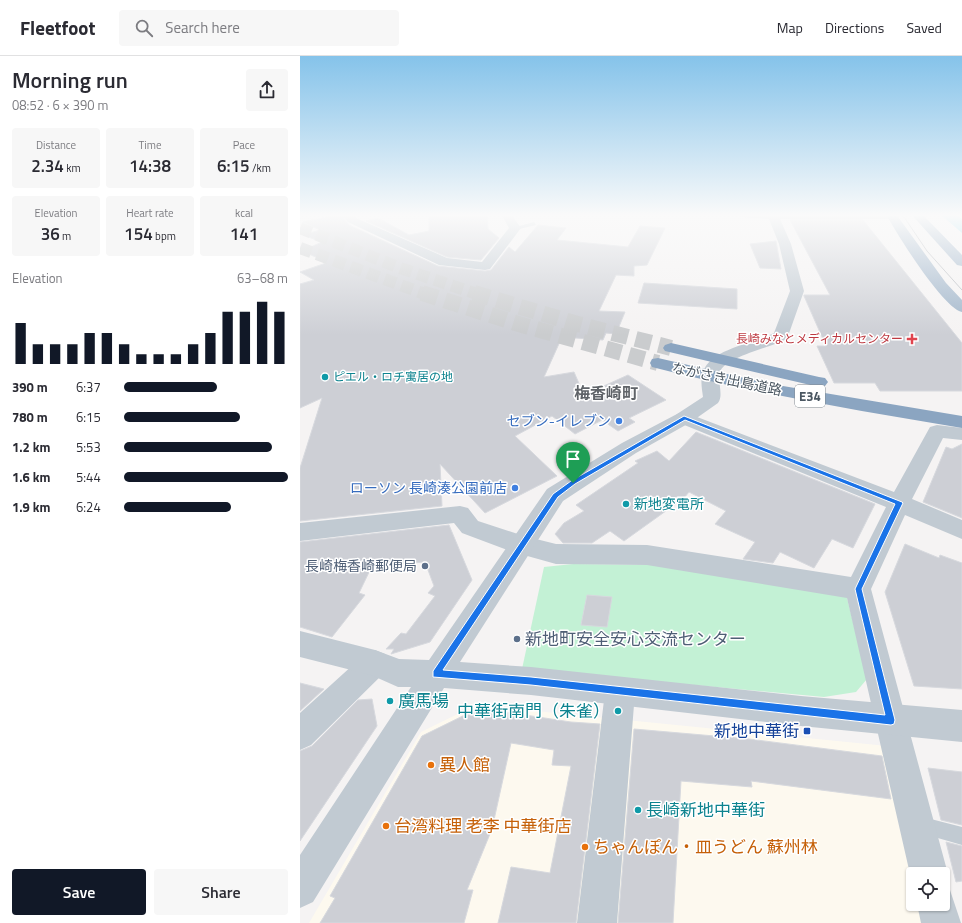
<!DOCTYPE html>
<meta charset="utf-8">
<style>
body{margin:0;font-family:"Titillium Web","Noto Sans JP",sans-serif;background:#f7f7f7;color:#2b2b33;height:100vh;display:flex;flex-direction:column;font-size:15px;white-space:nowrap}
*{box-sizing:border-box;margin:0}
p{font-size:13px;color:#7c7c81}
.icon{flex:none;width:22px;height:22px;fill:none;stroke:currentColor;stroke-width:2;stroke-linecap:round;stroke-linejoin:round}
.map{position:relative;flex:1;overflow:hidden}
.details{display:flex;flex-direction:column;background:#fff;width:300px}
.details>*{flex:none}
.tools{position:absolute;left:606px;top:811px;display:grid;gap:8px}
.tools a{display:grid;place-items:center;width:44px;height:44px;border-radius:4px;background:#fff;box-shadow:0 1px 3px #0004;font-size:20px}
.pin{position:absolute;display:grid;place-items:center;width:34px;height:34px;color:#fff;margin:-41px -17px;border-radius:50% 50% 50% 0;rotate:-45deg;box-shadow:0 0 4px #0007}
.pin .icon{rotate:45deg}
.round{display:grid;place-items:center;flex:none;width:42px;height:42px;border-radius:4px;background:#f7f7f7}
.summary{display:flex;align-items:center;justify-content:space-between;height:68px;padding:0 12px}
h1{font-size:22px;font-weight:600;line-height:30px}
.figures{display:grid;grid-template-columns:repeat(3,1fr);gap:6px;height:68px;padding:4px 12px}
.figures div{display:grid;align-content:center;border-radius:4px;background:#f7f7f7;text-align:center}
.figures b{font-size:17px;font-weight:600}
.figures small{font-size:11px;font-weight:400}
.figures p{font-size:11px}
.chart{height:112px;padding:8px 12px}
.chart p{display:flex;justify-content:space-between}
.chart svg{width:100%;height:72px;margin-top:4px;stroke:#111827;stroke-width:6}
.button{display:flex;gap:8px;margin-top:auto;padding:8px 12px}
.button a{flex:1;height:46px;border-radius:4px;background:#111827;color:#fff;font-size:16px;font-weight:600;line-height:46px;text-align:center}
.button a+a{background:#f7f7f7;color:#2b2b33}
ul{padding:0 12px;list-style:none;font-size:13px}
li{display:grid;grid-template-columns:64px 48px 1fr;align-items:center;height:30px}
li i{height:10px;border-radius:5px;background:#111827}
header{display:flex;align-items:center;gap:24px;box-sizing:border-box;height:56px;padding:0 20px;background:#fff;border-bottom:1px solid #e1e1e2}
header strong{font-size:19px}
nav{display:flex;gap:22px;margin-inline-start:auto;font-size:14px}
.search{width:280px;height:36px;background:#f7f7f7;display:flex;align-items:center;gap:10px;box-sizing:border-box;padding:0 14px;border-radius:4px;color:#7c7c81;font-size:15px}
main{display:flex;flex:1;min-height:0}
.map>svg:first-child{display:block}
.commercial{fill:#fdf9ef}
.green{fill:#c3f1d5}
.water{fill:#90daee}
.building{fill:#cdcfd5;stroke:#d7d9de}
.lines{fill:none;stroke-linecap:round;stroke-linejoin:round}
.motorway-tunnel-far1{stroke:#caccce;stroke-width:12;stroke-dasharray:12 6;stroke-linecap:butt}
.motorway-tunnel{stroke:#caccce;stroke-width:16;stroke-dasharray:16 8;stroke-linecap:butt}
.service{fill:#c1cad2;fill-rule:evenodd}
.minor{fill:#c1cad2;fill-rule:evenodd}
.tertiary{fill:#c1cad2;fill-rule:evenodd}
.trunk{fill:#9fb4c9;fill-rule:evenodd}
.motorway{fill:#8ba5c1;fill-rule:evenodd}
.tram{stroke:#b5b8bd;stroke-width:1}
.route{fill:#1a73e8;stroke:#fff;fill-rule:evenodd}
.health-dot{fill:#e0444e;stroke:#fff;stroke-width:1.5}
.culture-dot{fill:#0f9aa8;stroke:#fff;stroke-width:1.5}
.shop-dot{fill:#3f7fe0;stroke:#fff;stroke-width:1.5}
.service-dot{fill:#5c6f8a;stroke:#fff;stroke-width:1.5}
.transit-dot{fill:#1a4fb4;stroke:#fff;stroke-width:1.5}
.food-dot{fill:#e8710a;stroke:#fff;stroke-width:1.5}
.labels{text-anchor:middle;stroke-width:3;stroke-linejoin:round;paint-order:stroke}
.far-health-label{font-size:12px;fill:#be3a42;stroke:#fff;text-anchor:end}
.far-culture-label{font-size:12px;fill:#0d838f;stroke:#fff;text-anchor:start}
.shield{fill:#fff;stroke:#808990;stroke-width:1}
.shield-label{font-size:13px;font-weight:bold;fill:#4a5661}
.street-label{font-size:14px;fill:#4a5661;stroke:#fff}
.shop-label{font-size:14px;fill:#366cbe;stroke:#fff;text-anchor:end}
.culture-label{font-size:14px;fill:#0d838f;stroke:#fff;text-anchor:start}
.service-label{font-size:14px;fill:#4e5e75;stroke:#fff;text-anchor:end}
.quarter-label{font-size:16px;font-weight:bold;fill:#5f6368;stroke:#fff}
.near-service-label{font-size:17px;fill:#4e5e75;stroke:#fff;text-anchor:start}
.near-culture-label{font-size:17px;fill:#0d838f;stroke:#fff;text-anchor:start}
.near-transit-label{font-size:17px;fill:#164399;stroke:#fff;text-anchor:end}
.near-food-label{font-size:17px;fill:#c56008;stroke:#fff;text-anchor:start}
</style>
<header>
<strong>Fleetfoot</strong>
<div class="search"><svg class="icon" aria-label="search" viewBox="0 0 24 24"><circle cx="10" cy="10" r="6"/><path d="M15 15l6 6"/></svg>Search here</div>
<nav><a>Map</a><a>Directions</a><a>Saved</a></nav>
</header>
<main>
<section class="details">
<div class="summary"><div><h1>Morning run</h1><p>08:52 · 6 × 390 m</p></div><a class="round"><svg class="icon" aria-label="share" viewBox="0 0 24 24"><path d="M12 15V3M7 8l5-5 5 5M5 13v7h14v-7"/></svg></a></div>
<div class="figures">
<div><p>Distance</p><b>2.34<small> km</small></b></div>
<div><p>Time</p><b>14:38</b></div>
<div><p>Pace</p><b>6:15<small> /km</small></b></div>
</div>
<div class="figures">
<div><p>Elevation</p><b>36<small> m</small></b></div>
<div><p>Heart rate</p><b>154<small> bpm</small></b></div>
<div><p>kcal</p><b>141</b></div>
</div>
<div class="chart"><p><span>Elevation</span>63–68 m</p>
<svg viewBox="0 0 160 44" preserveAspectRatio="none"><path d="M5 44V19M15 44V32M25 44V32M35 44V32M45 44V25M55 44V25M65 44V32M75 44V38M85 44V38M95 44V38M105 44V32M115 44V25M125 44V12M135 44V12M145 44V6M155 44V12"/></svg>
</div>
<ul>
<li><b>390 m</b>6:37<i style="width:57%"></i></li>
<li><b>780 m</b>6:15<i style="width:71%"></i></li>
<li><b>1.2 km</b>5:53<i style="width:90%"></i></li>
<li><b>1.6 km</b>5:44<i style="width:100%"></i></li>
<li><b>1.9 km</b>6:24<i style="width:65%"></i></li>
</ul>
<div class="button"><a>Save</a><a>Share</a></div>
</section>
<div class="map">
<svg width="662" height="867" viewBox="0 0 662 867">
<rect width="100%" height="100%" fill="#f5f3f3"/>
<path class="commercial" d="M176 649 587 690 613 818V848H620L624 867H9L121 676Z"/>
<path class="green" d="M273 508 356 509 546 538 567 623 556 636 524 641 222 613 244 511Z"/>
<path class="water" d="M640 158H655L662 163V177Z"/>
<path class="building" d="M40 158 49 169 138 210 185 215 191 214 209 191 215 196 238 169 266 172 257 184 328 191 340 170 365 172 347 209 334 210V220L316 219 299 255 325 256 316 278 306 277 303 284 262 281 244 321 274 316 284 339 328 319 366 344 329 362 335 366 318 375 302 364 275 378 252 360 215 380 257 420 185 457 140 408 142 450 0 465V412L22 342 0 352V228L14 224 0 216 26 207H24L27 206 2 195 22 186 3 179 20 174 3 166Z
M129 158H187L188 173 199 182 181 204 147 201 66 165 78 162 109 179 129 175Z
M490 164H563L662 287V335H580L575 327H534L517 290H526L504 240V239H530Z
M476 185 481 213 460 212 450 188Z
M344 227 437 233V253L338 247Z
M396 376 575 448 553 492 532 483 514 512 480 496 473 507 443 503 455 486 415 468 426 455 389 436 384 442 324 485 310 475 292 487H263L255 478 264 467 284 455 276 449 338 407 335 405 357 395 369 405Z
M662 388V462L623 446 646 391 652 393Z
M149 469 172 524 130 586 91 598 94 593H86L101 577 106 578 135 540 128 537 134 530 125 506 72 510 59 537 65 539 32 581 0 571V486Z
M605 488 639 502 640 499 662 507V633L614 630 585 536Z
M287 539 312 541 307 571 281 569Z
M0 627 24 633 0 655Z
M72 643 77 670 0 785V695L12 690 58 644Z
M179 652 271 666 300 668 276 867H198L211 811 250 817 271 710 252 709 254 694 211 687 192 773 167 834H173L164 867H20L35 842 30 840 122 680Z
M334 673 449 683 582 700 591 743 451 725 452 731 381 725 373 867H318Z
M628 712 662 716V769L641 764Z
M646 786 662 790V825L656 826Z"/>
<g class="lines">
<path class="motorway-tunnel-far1" d="M0 172 100 212 177 238
M0 192 125 238"/>
<path class="motorway-tunnel" d="M122 237 222 269 358 307
M174 237 274 267 371 292"/>
<path class="service" d="M234 166 236 169 215 174 212 172Z
M623 761 662 771V789L617 776 614 770 617 764Z"/>
<path class="minor" d="M41 158H52L56 162 147 202 182 206 209 172 201 158H211L221 172 190 213 185 214 139 209 48 166Z
M384 356 594 436 630 371 637 369 662 372V384L643 382 612 443 662 464V483L605 459 571 533 648 818 643 829V818H613V825L610 818 547 542 347 509 256 508 213 496 162 477 154 467 0 485V467L160 450 168 452 178 465 224 480 256 488 347 489 551 521 586 451 377 366 374 362 377 358Z
M75 594 85 598 89 607 85 616 11 689 0 694V657L65 598Z
M320 622 331 626 335 636 317 867H277L305 636 309 626Z
M643 832 650 834 661 867H621L617 848H643Z"/>
<path class="tertiary" d="M437 158H597L599 160 593 163H480L491 188 504 235 487 283C472 291 425 301 420 316 417 326 424 339 418 347L391 366 336 397 263 445 160 606 231 611 501 640 662 654V686L501 670 231 639 144 632 13 846 0 852V799L111 631H98L71 619 0 601V575L75 594 99 603 129 604 247 433 322 387 377 358 403 341C402 333 400 324 403 316 411 292 454 288 474 277L490 235 479 188 469 163 442 161Z"/>
<path class="trunk" d="M586 158H596L646 227 662 244V256C643 252 596 177 586 158Z
M611 158H622L662 199V210L657 209Z"/>
<path class="motorway" d="M371 287 519 321 525 322 528 326 525 330 519 331 365 295 363 292 365 289Z
M358 302 471 328 662 360V372C558 355 454 337 352 311L350 307 352 303Z"/>
<path class="tram" d="M602 158 627 195 662 234"/>
</g>
<linearGradient id="sky" x2="0" y2="1"><stop stop-color="#85c3ea"/><stop offset="0.57" stop-color="#fafafa"/><stop offset="1" stop-color="#fafafa" stop-opacity="0"/></linearGradient>
<rect width="662" height="279" fill="url(#sky)"/>
<path class="route" d="M384 360 602 446 603 447 562 533 595 664 594 668 591 669 231 629 133 621V615L253 438 271 425ZM385 364 595 448 555 533 585 659 231 621 143 614 258 441 275 428Z"/>
<path class="health-dot" d="M610 277h4v4h4v4h-4v4h-4v-4h-4v-4h4z"/>
<g class="culture-dot">
<circle cx="25" cy="321" r="4"/>
<circle cx="326" cy="448" r="4"/>
<circle cx="90" cy="645" r="4"/>
<circle cx="318" cy="655" r="4"/>
<circle cx="338" cy="754" r="4"/>
</g>
<g class="shop-dot">
<circle cx="319" cy="365" r="4"/>
<circle cx="215" cy="432" r="4"/>
</g>
<g class="service-dot">
<circle cx="125" cy="510" r="4"/>
<circle cx="217" cy="583" r="4"/>
</g>
<rect class="transit-dot" x="503" y="671" width="8" height="8" rx="2"/>
<g class="food-dot">
<circle cx="131" cy="709" r="4"/>
<circle cx="86" cy="770" r="4"/>
<circle cx="285" cy="791" r="4"/>
</g>
<g class="labels">
<g class="far-health-label">
<text x="603" y="287">長崎みなとメディカルセンター</text>
</g>
<g class="far-culture-label">
<text x="33" y="325">ピエル・ロチ寓居の地</text>
</g>
<rect class="shield" x="495" y="329" width="30" height="22" rx="3"/>
<g class="shield-label">
<text x="510" y="345">E34</text>
</g>
<g class="street-label">
<text transform="translate(427 323) rotate(12)" y="5">ながさき出島道路</text>
</g>
<g class="shop-label">
<text x="311" y="370">セブン-イレブン</text>
<text x="207" y="437">ローソン 長崎湊公園前店</text>
</g>
<g class="culture-label">
<text x="334" y="453">新地変電所</text>
</g>
<g class="service-label">
<text x="117" y="515">長崎梅香崎郵便局</text>
</g>
<g class="quarter-label">
<text x="306" y="343">梅香崎町</text>
</g>
<g class="near-service-label">
<text x="225" y="589">新地町安全安心交流センター</text>
</g>
<g class="near-culture-label">
<text x="98" y="651">廣馬場</text>
<text x="310" y="661" text-anchor="end">中華街南門（朱雀）</text>
<text x="346" y="760">長崎新地中華街</text>
</g>
<g class="near-transit-label">
<text x="499" y="681">新地中華街</text>
</g>
<g class="near-food-label">
<text x="139" y="715">異人館</text>
<text x="94" y="776">台湾料理 老李 中華街店</text>
<text x="293" y="797">ちゃんぽん・皿うどん 蘇州林</text>
</g>
</g>
</svg>
<div class="tools">
<a><svg class="icon" aria-label="locate" viewBox="0 0 24 24"><circle cx="12" cy="12" r="6"/><path d="M12 2v4M12 18v4M2 12h4M18 12h4"/></svg></a>
</div>
<div class="pin" style="left:273px;top:427px;background:#1e9e55"><svg class="icon" aria-label="arrive" viewBox="0 0 24 24"><path d="M6 21V4h12l-3 4 3 4H6"/></svg></div>
</div>
</main>
